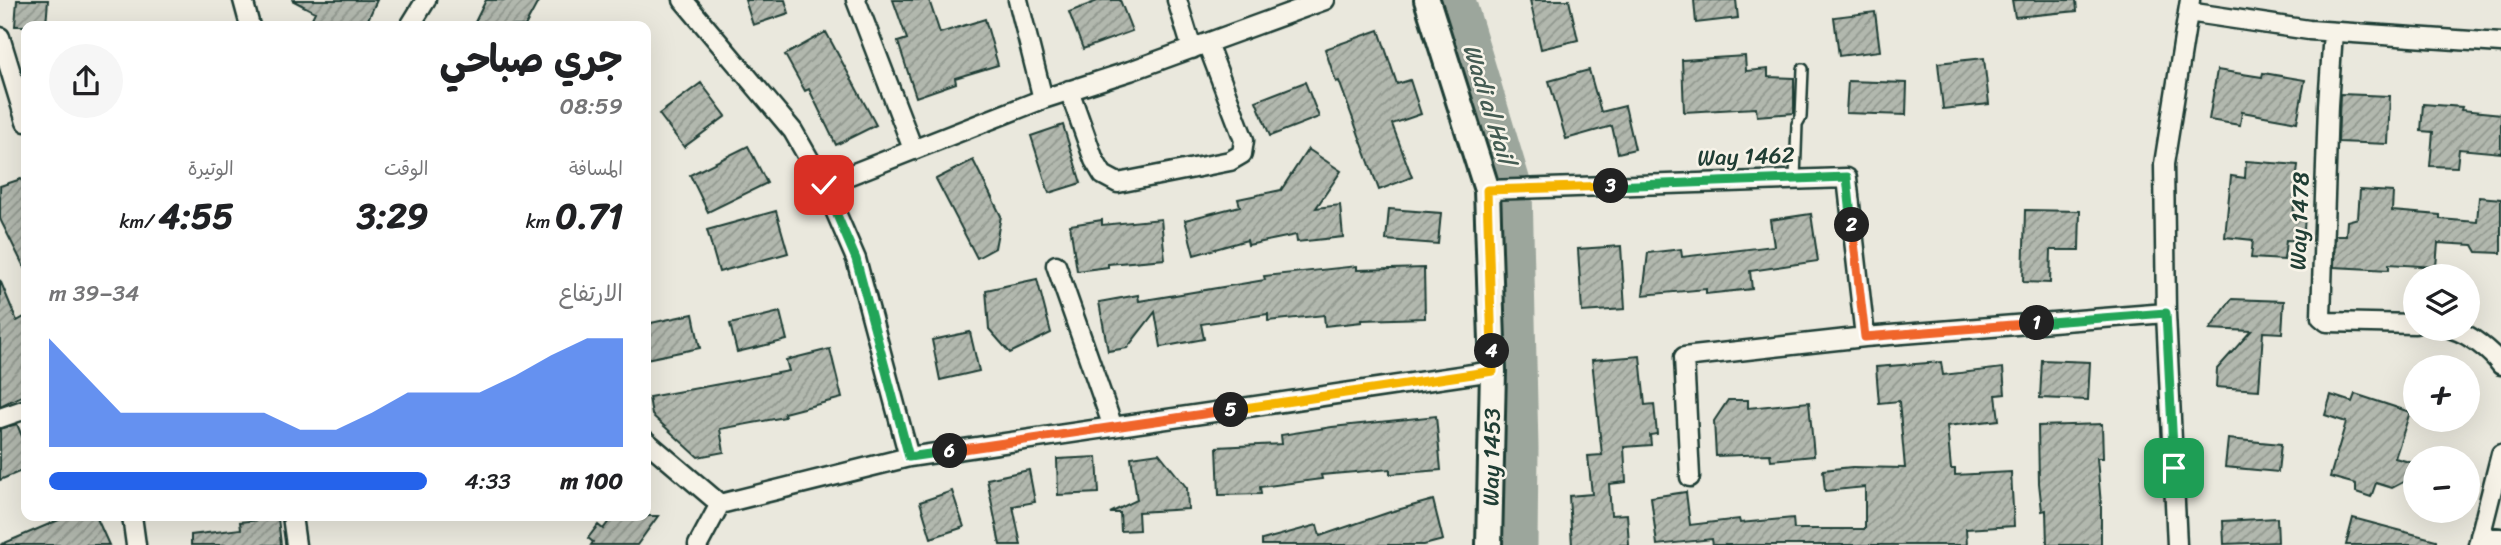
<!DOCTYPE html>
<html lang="ar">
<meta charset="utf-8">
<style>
body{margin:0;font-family:Sriracha,"Playpen Sans Arabic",sans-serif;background:#f6f6f6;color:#202124;direction:rtl;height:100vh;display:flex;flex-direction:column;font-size:26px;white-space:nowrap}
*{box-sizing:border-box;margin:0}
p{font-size:23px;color:#757577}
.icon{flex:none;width:38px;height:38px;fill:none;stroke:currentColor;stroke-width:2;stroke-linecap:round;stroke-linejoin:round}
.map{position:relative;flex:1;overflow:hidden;direction:ltr}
.side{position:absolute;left:21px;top:21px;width:630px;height:500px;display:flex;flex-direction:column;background:#fff;border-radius:14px;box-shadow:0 7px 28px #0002;direction:rtl}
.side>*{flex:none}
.buttons{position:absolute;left:2403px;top:264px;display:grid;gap:14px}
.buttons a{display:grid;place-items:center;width:77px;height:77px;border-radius:50%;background:#fff;box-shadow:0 7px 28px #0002;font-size:35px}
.pin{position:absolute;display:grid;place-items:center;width:60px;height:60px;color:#fff;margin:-30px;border-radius:14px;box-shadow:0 4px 10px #0006}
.km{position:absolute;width:35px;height:35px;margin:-18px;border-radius:50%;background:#222;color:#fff;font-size:19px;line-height:35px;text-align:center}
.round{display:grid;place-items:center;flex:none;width:74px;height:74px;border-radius:37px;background:#f6f6f6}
.summary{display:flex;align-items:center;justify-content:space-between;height:119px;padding:0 28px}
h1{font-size:38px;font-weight:700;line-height:52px}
.stats{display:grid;grid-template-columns:repeat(3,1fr);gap:10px;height:119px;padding:7px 28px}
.stats div{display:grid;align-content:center}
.stats b{font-size:35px;font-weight:700}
.stats small{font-size:19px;font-weight:400}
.stats p{font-size:19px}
.chart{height:196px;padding:14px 28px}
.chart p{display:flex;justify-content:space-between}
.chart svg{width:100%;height:126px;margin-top:7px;fill:#2563eb;opacity:.7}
ul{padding:0 28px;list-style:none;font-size:23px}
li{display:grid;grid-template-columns:112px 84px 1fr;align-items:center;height:52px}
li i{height:18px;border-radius:9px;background:#2563eb}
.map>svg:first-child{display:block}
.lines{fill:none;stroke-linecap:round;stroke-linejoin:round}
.river{stroke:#9ca69c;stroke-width:35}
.building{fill:url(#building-hatch);stroke:#1f3d34;stroke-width:2}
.lane-casing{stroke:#1f3d34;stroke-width:14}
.street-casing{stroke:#1f3d34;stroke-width:23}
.secondary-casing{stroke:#1f3d34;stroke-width:30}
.lane{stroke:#f7f3e8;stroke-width:9}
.street{stroke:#f7f3e8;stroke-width:18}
.secondary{stroke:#f7f3e8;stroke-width:24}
.split-1-casing{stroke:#fff;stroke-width:14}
.split-2-casing{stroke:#fff;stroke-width:14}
.split-3-casing{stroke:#fff;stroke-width:14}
.split-4-casing{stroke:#fff;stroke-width:14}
.split-5-casing{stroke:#fff;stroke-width:14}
.split-6-casing{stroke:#fff;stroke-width:14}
.split-7-casing{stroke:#fff;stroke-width:14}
.split-1{stroke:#22a559;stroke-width:9}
.split-2{stroke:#f0652b;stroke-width:9}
.split-3{stroke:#22a559;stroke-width:9}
.split-4{stroke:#f5b400;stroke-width:9}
.split-5{stroke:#f5b400;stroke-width:9}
.split-6{stroke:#f0652b;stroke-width:9}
.split-7{stroke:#22a559;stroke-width:9}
.labels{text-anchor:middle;stroke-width:5;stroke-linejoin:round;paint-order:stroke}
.street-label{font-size:23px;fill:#1f3d34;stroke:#f7f3e8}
.water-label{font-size:24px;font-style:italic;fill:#445c53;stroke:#f7f3e8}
</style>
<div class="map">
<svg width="2501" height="545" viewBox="0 0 2501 545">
<defs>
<pattern id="building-hatch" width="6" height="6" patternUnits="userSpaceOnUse" patternTransform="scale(1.75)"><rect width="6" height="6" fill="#b2b8ae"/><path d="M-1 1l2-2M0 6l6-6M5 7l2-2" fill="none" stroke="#90978e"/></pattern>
</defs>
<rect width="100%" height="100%" fill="#eae8dd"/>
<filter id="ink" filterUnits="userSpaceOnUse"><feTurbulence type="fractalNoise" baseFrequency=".0143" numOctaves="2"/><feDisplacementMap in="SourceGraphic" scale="14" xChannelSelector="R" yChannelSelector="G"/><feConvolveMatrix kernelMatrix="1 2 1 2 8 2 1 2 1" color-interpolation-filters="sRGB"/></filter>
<g filter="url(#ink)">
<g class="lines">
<path class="river" d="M1458 0 1515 189 1521 448 1520 545"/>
</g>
<path class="building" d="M17 0H48L46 26H15Z
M292 0H377L365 26H326L312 18 315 12Z
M486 0H539L525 26H473Z
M745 0H785L789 13 753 25Z
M893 0H929L940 33 985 19 998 65 955 78 956 83 916 97 898 42 907 39Z
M1100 0H1120L1132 31 1083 49 1069 12Z
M1530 0H1569L1578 40 1541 49Z
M1694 0H1736L1738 18 1696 23Z
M2012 0H2076L2077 11 2015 17Z
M1875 12 1880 51 1839 56 1834 17Z
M1379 30 1397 84 1410 80 1421 114 1392 124 1412 177 1379 190 1339 81 1336 82 1325 49Z
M826 32 876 125 836 145 809 89 805 91 785 55Z
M1745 56 1746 71 1768 69V77L1794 78V113L1757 116 1756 108 1684 112 1682 60Z
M1984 58 1989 104 1943 109 1938 63Z
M1589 70 1601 112 1625 106 1635 149 1618 153 1612 126 1566 139 1549 81Z
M2217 70 2262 77 2263 73 2305 80 2297 122 2242 112 2240 125 2209 120Z
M1848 81 1907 83 1906 115 1846 113Z
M1305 82 1319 117 1270 136 1256 101Z
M701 83 726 116 684 147 659 114Z
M2340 94 2390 96 2388 144 2338 142Z
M2423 104 2462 107 2461 110 2501 114V153L2459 149 2457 167 2430 166 2433 132 2421 131Z
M1063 125 1081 183 1049 193 1031 136Z
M748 146 767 183 708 212 690 175Z
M1308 149 1341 171 1316 208 1340 205 1343 237 1297 242 1296 235 1248 245 1247 240 1194 255 1185 220 1240 206 1238 199 1281 190Z
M973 160 1001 216 995 248 977 258 936 179Z
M2246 161 2298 165 2293 216 2305 217 2303 241 2286 240 2284 260 2251 258 2253 240 2225 237 2231 176 2245 178Z
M21 179 26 188V271L0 219V186Z
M2360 190 2393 192 2392 211 2440 215V219L2477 222 2479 197 2501 199V253L2477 252 2473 245 2438 243 2436 267 2389 264V270L2334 267 2335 235H2346L2347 221 2358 218Z
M1389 209 1441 213 1438 244 1386 240Z
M2025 210 2080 211 2079 250H2051L2050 283 2023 282Z
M776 211 788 253 719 272 707 230Z
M1811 214 1818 261 1750 271 1752 289 1706 294V289L1643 295 1648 253 1681 249 1682 257 1774 246 1770 220Z
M1161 219 1165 259 1108 264V267L1077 271 1070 225 1102 220V225Z
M1621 246 1625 309 1582 312 1578 249Z
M1357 266V270L1424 268 1425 318 1362 320V322L1325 326 1324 315 1268 321V314L1201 324 1204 339 1161 347 1155 312 1127 348 1108 351 1099 302 1138 295 1139 301 1265 280 1264 276Z
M1037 279 1051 333 1010 353 989 329 986 290Z
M0 280 17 321 26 316V394L0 406Z
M2232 299 2284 301 2282 333 2263 332 2259 390 2216 387 2217 369 2251 331 2210 329Z
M780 312 787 340 737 352 730 324Z
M693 314 700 348 646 359V324Z
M970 332 979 371 940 380 932 340Z
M830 349 842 398 784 413 785 417 720 429 724 452 698 457 652 415 649 397 789 371 786 360Z
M1640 356 1645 405 1654 404 1657 434 1650 435 1651 445 1624 447 1626 482 1609 484 1611 515 1627 514 1629 545H1572L1569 496 1592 494 1588 456 1602 455 1592 360Z
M2042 360 2090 362 2088 400 2040 398Z
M1941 362 1943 375 2003 368 2005 394 1996 395 1999 420 1947 426 1951 469H1955V475L2011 472 2014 526 1966 529 1967 545H1713L1712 539 1657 545 1651 497 1686 492 1690 525 1739 519 1740 523 1793 518 1794 529H1865V487L1825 491 1823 470 1852 467 1905 468 1899 401 1879 403 1876 367Z
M2355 394 2410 412 2395 458 2413 463 2409 479 2392 488 2376 483 2371 497 2356 492V484L2330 477 2346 422 2325 415 2331 395 2352 402Z
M1728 400H1748V408L1809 402 1814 456 1771 460 1770 454 1716 456 1714 421Z
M1436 416 1441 470 1390 474V469L1321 475 1322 479 1260 487 1261 494 1219 495 1217 447 1282 444 1281 435 1332 427Z
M17 424 26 446V469L0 480V429Z
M2102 424 2103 458H2097L2101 505V545H2047L2046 510 2042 511 2039 483 2038 426Z
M2228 439 2281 444 2278 472 2225 467Z
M1159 453 1187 488 1188 509 1138 512 1139 530 1121 531 1120 513H1110L1137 500 1131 457Z
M1097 457 1099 493 1058 495 1057 459Z
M1029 470 1035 502 1013 506 1021 545H1000L987 479Z
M952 491 964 527 931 538 920 502Z
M1433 500 1443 540 1424 545H1262V540L1317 525 1320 536 1390 512Z
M68 516H96L109 545H0Z
M613 516H658L637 545H591L593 542 588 538 598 525 603 529Z
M278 518 281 545H191V535L241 529 240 522Z
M2277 518 2278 542 2224 544 2223 521Z
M2353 518 2436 540V545H2346Z"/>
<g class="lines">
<defs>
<path id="lane" d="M1795 179 1797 124 1801 117 1803 69"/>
<path id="street" d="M243 0 250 26
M683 0 793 131 824 185 856 259 909 457
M856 0 913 149
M1018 0 1043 99
M1177 0 1192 49
M2188 12 2309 30 2501 43
M410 26 426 0
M2333 32 2328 105 2321 317 2327 322 2415 324
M0 37 26 122
M1069 90 1094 160 1103 175 1118 183 1230 161 1242 154 1244 140 1207 43
M824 185 1043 99 1130 71 1325 0
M1487 190 1847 178 1865 337
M1056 265 1113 427
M2452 329C2468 333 2492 352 2501 365
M0 418 26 409
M646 441 720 504 909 457 1493 371
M1690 477 1684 357 1865 337 2166 313
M132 516 136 545
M292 516 296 545
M2480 536 2501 538
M698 545 720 504
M2177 545 2166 313 2164 164 2190 0
M2478 545 2501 454"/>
<path id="secondary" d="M1427 0 1487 190 1493 371 1489 545"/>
</defs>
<use href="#lane" class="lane-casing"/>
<use href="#street" class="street-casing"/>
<use href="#secondary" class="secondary-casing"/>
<use href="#lane" class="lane"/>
<use href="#street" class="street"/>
<use href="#secondary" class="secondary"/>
</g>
</g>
<g class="lines" filter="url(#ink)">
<defs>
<path id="split-1" d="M2037 323 2166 313 2174 468"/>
<path id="split-2" d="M1852 225 1865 337 2037 323"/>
<path id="split-3" d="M1611 186 1847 177 1852 225"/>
<path id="split-4" d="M1492 351 1487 190 1611 186"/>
<path id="split-5" d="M1231 410 1493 371 1492 351"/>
<path id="split-6" d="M950 451 1231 410"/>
<path id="split-7" d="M824 185 856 259 909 457 950 451"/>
</defs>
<use href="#split-1" class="split-1-casing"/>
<use href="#split-2" class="split-2-casing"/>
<use href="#split-3" class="split-3-casing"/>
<use href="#split-4" class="split-4-casing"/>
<use href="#split-5" class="split-5-casing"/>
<use href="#split-6" class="split-6-casing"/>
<use href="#split-7" class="split-7-casing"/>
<use href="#split-1" class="split-1"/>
<use href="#split-2" class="split-2"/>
<use href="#split-3" class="split-3"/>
<use href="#split-4" class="split-4"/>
<use href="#split-5" class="split-5"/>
<use href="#split-6" class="split-6"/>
<use href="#split-7" class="split-7"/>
</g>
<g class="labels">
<g class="street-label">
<text transform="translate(1746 156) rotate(-2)" y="8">Way 1462</text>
<text transform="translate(2299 221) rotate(-88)" y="8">Way 1478</text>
<text transform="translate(1491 457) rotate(-89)" y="8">Way 1453</text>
</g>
<g class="water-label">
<text transform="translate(1489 104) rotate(73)" y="8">Wadi al Hail</text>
</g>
</g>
</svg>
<div class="buttons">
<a><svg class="icon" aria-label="layers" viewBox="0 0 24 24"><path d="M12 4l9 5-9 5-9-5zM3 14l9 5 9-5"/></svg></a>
<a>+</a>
<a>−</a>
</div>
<div class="pin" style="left:2174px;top:468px;background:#1e9e55"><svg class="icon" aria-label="arrive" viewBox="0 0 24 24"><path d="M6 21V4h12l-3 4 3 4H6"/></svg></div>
<div class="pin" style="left:824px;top:185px;background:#d93025"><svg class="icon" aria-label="check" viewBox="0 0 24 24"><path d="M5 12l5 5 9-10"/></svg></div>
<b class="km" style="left:2037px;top:323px">1</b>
<b class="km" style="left:1852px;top:225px">2</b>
<b class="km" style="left:1611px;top:186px">3</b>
<b class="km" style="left:1492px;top:351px">4</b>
<b class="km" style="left:1231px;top:410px">5</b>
<b class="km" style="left:950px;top:451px">6</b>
<section class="side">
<div class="summary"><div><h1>جري صباحي</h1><p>08:59</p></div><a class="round"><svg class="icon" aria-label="share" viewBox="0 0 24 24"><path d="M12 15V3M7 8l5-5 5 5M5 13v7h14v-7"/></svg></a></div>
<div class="stats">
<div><p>المسافة</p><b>0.71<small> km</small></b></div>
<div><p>الوقت</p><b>3:29</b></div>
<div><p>الوتيرة</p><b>4:55<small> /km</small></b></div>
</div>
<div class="chart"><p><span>الارتفاع</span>34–39 m</p>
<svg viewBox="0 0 160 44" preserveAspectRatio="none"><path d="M0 44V6L10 19L20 32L30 32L40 32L50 32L60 32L70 38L80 38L90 32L100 25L110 25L120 25L130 19L140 12L150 6L160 6V44z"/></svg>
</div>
<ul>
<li><b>100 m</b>4:33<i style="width:100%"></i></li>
</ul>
</section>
</div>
